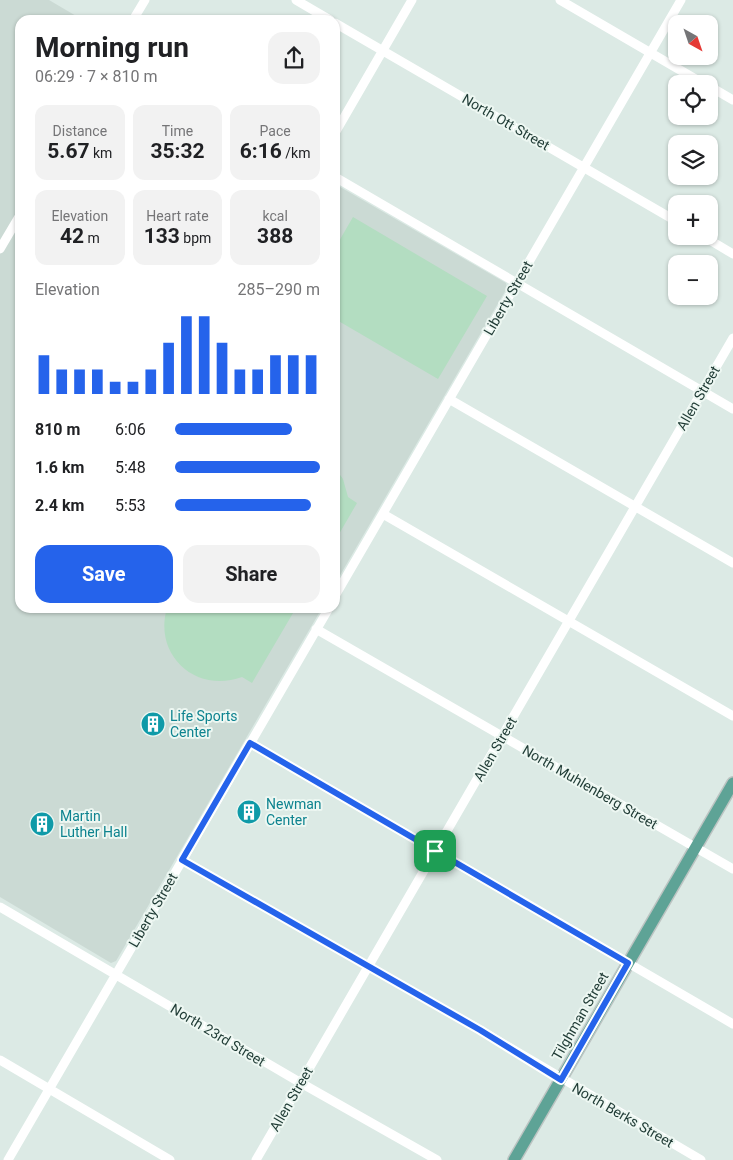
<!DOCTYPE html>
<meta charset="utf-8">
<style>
body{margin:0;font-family:Roboto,sans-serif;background:#f2f2f2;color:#202124;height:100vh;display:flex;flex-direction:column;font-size:19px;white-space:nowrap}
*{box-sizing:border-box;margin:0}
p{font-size:16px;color:#757577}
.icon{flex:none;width:28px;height:28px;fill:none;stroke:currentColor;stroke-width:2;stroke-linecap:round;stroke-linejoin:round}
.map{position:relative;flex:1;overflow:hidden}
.panel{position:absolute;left:15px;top:15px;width:325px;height:598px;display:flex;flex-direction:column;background:#fff;border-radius:15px;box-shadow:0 1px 4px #0004}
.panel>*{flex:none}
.needle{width:32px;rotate:140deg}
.controls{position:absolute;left:668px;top:15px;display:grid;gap:10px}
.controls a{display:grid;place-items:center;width:50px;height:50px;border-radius:10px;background:#fff;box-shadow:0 1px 4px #0004;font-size:25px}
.pin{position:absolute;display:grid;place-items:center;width:42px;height:42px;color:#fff;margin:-21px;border-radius:10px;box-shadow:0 2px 8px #0006}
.round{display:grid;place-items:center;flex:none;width:52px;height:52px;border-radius:15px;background:#f2f2f2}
.headline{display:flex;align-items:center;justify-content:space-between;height:85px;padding:0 20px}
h1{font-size:28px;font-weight:700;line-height:38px}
.figures{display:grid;grid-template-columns:repeat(3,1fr);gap:8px;height:85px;padding:5px 20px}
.figures div{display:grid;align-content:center;border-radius:12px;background:#f2f2f2;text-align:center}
.figures b{font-size:21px;font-weight:700}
.figures small{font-size:14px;font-weight:400}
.figures p{font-size:14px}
.chart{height:140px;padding:10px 20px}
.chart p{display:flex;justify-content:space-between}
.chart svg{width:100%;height:90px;margin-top:5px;stroke:#2563eb;stroke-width:6}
.button{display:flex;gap:10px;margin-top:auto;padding:10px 20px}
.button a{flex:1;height:58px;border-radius:15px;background:#2563eb;color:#fff;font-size:20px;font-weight:700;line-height:58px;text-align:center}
.button a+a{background:#f2f2f2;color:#202124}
ul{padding:0 20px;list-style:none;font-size:16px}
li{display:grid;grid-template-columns:80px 60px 1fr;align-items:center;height:38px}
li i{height:12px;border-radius:6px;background:#2563eb}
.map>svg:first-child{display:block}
.built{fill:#cbdad4}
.green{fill:#b3ddc1}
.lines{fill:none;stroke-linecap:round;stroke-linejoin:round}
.major-casing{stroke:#bcc4c2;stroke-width:14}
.minor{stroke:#fff;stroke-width:9}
.major{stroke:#5ea396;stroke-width:11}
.route-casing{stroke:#fff;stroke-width:10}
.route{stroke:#2563eb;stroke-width:6}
.labels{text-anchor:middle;stroke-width:4;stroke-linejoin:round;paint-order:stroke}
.street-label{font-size:14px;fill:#1e3a34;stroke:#edf7f2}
.culture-label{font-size:14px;fill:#0d838f;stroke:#edf7f2;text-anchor:start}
</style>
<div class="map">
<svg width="733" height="1160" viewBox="0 0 733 1160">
<rect width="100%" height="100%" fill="#dceae5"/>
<path class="built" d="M0 0H49L83 20H20V608H322L116 961 111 963 0 897Z
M335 184 506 283 507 288 335 584Z"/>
<path class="green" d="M353 217 487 296 438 379 335 319V248Z
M335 468 343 479 348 497 357 503 335 541Z
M167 608H296L252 683 242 677C196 694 153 655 167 608Z"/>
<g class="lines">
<defs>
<path id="major" d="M514 1160 733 783"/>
</defs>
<use href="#major" class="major-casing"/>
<path class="minor" d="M296 0 330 20
M560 0 704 84
M133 20 145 0
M335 23 676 221
M709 86 733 100
M335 133 412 0
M335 177 733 409
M703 236 733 254
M0 249 20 215
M449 399 733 563
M383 514 733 716
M335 596 681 0
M316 629 733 869
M250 743 733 1024
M182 860 480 1030 701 1160
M0 907 301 1083 437 1160
M0 1060 170 1160
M8 1160 329 608
M256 1160 733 338"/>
<use href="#major" class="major"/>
</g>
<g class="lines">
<defs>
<path id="route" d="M250 743 628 963 561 1080 480 1030 182 860Z"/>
</defs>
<use href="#route" class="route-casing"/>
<use href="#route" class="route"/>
</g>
<defs>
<symbol id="building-disc" viewBox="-11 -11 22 22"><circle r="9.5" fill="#0f9aa8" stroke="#edf7f2"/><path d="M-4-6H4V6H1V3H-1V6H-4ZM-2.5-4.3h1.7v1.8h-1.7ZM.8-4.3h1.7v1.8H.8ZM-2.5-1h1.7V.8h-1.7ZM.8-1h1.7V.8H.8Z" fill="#fff"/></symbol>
</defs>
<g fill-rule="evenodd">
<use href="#building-disc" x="139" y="710" width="28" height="28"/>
<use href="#building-disc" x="235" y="798" width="28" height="28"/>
<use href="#building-disc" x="28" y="810" width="28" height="28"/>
</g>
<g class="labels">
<g class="street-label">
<text transform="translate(506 122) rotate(30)" y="5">North Ott Street</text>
<text transform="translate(508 298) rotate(-60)" y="5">Liberty Street</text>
<text transform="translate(698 398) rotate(-60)" y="5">Allen Street</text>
<text transform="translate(495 749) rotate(-60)" y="5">Allen Street</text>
<text transform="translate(590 787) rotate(30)" y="5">North Muhlenberg Street</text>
<text transform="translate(153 910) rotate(-60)" y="5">Liberty Street</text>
<text transform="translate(580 1016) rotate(-60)" y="5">Tilghman Street</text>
<text transform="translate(218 1035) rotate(31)" y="5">North 23rd Street</text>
<text transform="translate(291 1099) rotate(-60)" y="5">Allen Street</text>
<text transform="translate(623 1115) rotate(30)" y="5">North Berks Street</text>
</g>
<g class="culture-label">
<text x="170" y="721">Life Sports<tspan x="170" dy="16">Center</tspan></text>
<text x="266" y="809">Newman<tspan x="266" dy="16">Center</tspan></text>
<text x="60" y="821">Martin<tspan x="60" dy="16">Luther Hall</tspan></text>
</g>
</g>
</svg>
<div class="controls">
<a><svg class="needle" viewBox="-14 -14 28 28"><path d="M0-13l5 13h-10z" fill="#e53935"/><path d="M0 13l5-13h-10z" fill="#757577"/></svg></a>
<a><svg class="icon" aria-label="locate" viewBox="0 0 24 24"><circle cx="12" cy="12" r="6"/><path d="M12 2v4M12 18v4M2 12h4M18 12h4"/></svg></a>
<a><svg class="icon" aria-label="layers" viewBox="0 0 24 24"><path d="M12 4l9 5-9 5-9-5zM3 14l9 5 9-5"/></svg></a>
<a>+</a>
<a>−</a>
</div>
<div class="pin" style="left:435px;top:851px;background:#1e9e55"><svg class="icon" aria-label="arrive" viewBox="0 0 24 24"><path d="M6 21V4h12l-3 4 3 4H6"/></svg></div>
<section class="panel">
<div class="headline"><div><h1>Morning run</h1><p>06:29 · 7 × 810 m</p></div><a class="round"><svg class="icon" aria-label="share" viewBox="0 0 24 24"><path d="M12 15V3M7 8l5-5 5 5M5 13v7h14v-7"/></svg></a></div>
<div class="figures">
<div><p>Distance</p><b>5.67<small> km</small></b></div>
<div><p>Time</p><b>35:32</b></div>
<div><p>Pace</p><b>6:16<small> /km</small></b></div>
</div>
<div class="figures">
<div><p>Elevation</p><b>42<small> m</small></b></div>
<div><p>Heart rate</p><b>133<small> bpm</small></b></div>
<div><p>kcal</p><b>388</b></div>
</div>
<div class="chart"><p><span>Elevation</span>285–290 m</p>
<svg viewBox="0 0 160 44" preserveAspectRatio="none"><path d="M5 44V25M15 44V32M25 44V32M35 44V32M45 44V38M55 44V38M65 44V32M75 44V19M85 44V6M95 44V6M105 44V19M115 44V32M125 44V32M135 44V25M145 44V25M155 44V25"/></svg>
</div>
<ul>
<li><b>810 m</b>6:06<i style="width:81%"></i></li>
<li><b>1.6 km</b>5:48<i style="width:100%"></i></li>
<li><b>2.4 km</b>5:53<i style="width:94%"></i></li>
</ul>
<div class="button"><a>Save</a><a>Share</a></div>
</section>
</div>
